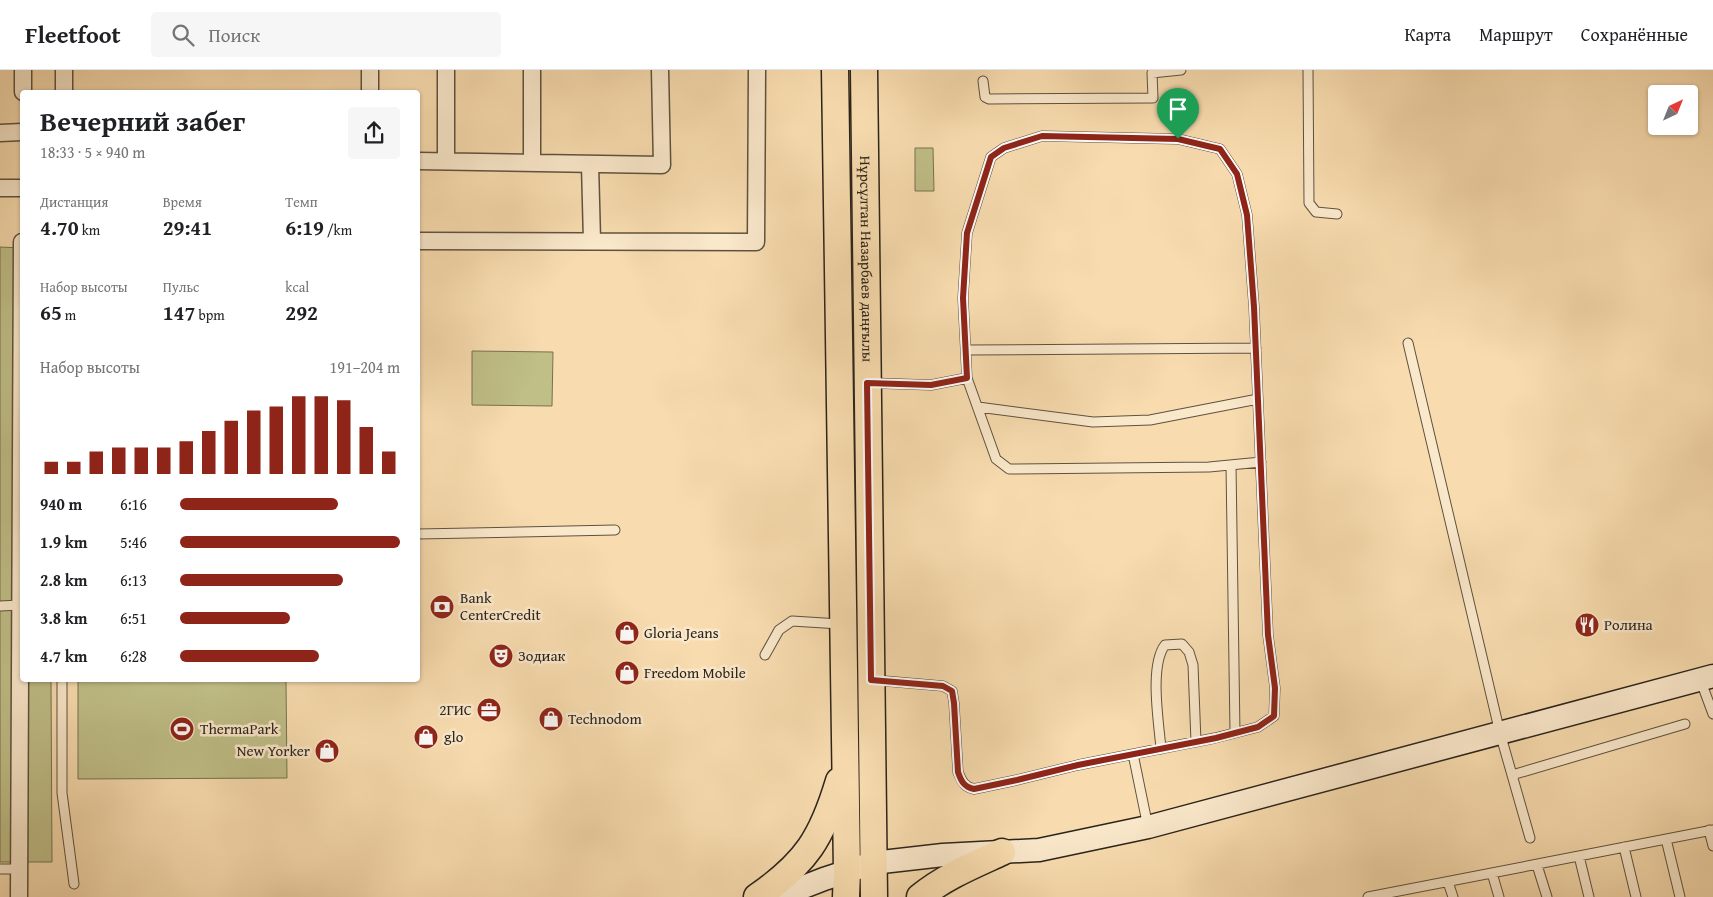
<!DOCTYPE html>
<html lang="ru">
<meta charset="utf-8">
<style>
body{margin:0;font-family:"Gentium Book Plus",serif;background:#f6f6f6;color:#202124;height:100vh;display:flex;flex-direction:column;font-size:19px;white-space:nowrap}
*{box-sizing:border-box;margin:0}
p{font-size:16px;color:#757577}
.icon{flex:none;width:28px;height:28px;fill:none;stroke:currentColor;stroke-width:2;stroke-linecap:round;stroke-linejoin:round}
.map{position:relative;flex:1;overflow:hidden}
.side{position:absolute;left:20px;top:20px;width:400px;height:592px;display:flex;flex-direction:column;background:#fff;border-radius:5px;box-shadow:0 1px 4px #0004}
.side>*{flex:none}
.needle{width:32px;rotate:43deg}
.controls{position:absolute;left:1648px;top:15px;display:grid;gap:10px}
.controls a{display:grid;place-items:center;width:50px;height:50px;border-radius:5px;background:#fff;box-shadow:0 1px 4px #0004;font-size:25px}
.pin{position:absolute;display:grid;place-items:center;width:42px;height:42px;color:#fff;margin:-51px -21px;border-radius:50% 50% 50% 0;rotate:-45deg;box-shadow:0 0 5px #0007}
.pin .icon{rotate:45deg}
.round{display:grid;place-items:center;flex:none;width:52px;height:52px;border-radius:5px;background:#f6f6f6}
.headline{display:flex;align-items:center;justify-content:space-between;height:85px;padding:0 20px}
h1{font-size:28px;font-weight:700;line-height:38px}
.figures{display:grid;grid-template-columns:repeat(3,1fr);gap:8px;height:85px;padding:5px 20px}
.figures div{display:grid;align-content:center}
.figures b{font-size:21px;font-weight:700}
.figures small{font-size:14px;font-weight:400}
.figures p{font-size:14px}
.chart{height:140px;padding:10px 20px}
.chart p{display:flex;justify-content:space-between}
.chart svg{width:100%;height:90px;margin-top:5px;stroke:#8f2418;stroke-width:6}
ul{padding:0 20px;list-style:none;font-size:16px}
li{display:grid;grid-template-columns:80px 60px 1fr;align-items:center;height:38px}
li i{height:12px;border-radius:6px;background:#8f2418}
header{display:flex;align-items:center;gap:30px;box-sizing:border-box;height:70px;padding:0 25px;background:#fff;border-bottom:1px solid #e0e0e0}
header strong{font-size:24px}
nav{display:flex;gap:28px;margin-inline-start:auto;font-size:18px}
.search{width:350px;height:45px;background:#f6f6f6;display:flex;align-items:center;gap:12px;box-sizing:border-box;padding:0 18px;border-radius:5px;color:#757577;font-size:19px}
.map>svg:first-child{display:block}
.green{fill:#c0bf88;stroke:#767251}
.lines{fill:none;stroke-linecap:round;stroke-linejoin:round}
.lane-casing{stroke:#5e523f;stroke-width:11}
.street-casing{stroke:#5e523f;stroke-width:19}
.secondary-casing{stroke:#2b241a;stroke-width:25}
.primary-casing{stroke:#2b241a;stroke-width:29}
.lane{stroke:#fae8cb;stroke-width:9}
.street{stroke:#fae8cb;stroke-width:16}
.secondary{stroke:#fae8cb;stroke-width:22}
.primary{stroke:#f8dcaf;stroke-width:26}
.route-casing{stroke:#fff;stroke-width:10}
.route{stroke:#8f2418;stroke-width:6}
.labels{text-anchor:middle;stroke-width:5;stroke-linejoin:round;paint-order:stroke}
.street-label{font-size:15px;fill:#2b241a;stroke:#fae8cb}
.poi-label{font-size:15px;fill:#2b241a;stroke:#fae8cb;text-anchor:start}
</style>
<header>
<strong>Fleetfoot</strong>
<div class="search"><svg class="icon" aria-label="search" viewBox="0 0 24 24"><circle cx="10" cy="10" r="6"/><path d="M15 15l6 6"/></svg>Поиск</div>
<nav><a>Карта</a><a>Маршрут</a><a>Сохранённые</a></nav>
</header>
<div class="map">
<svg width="1713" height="827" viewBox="0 0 1713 827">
<rect width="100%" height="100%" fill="#f8dcaf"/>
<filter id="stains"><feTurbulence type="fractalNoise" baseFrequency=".004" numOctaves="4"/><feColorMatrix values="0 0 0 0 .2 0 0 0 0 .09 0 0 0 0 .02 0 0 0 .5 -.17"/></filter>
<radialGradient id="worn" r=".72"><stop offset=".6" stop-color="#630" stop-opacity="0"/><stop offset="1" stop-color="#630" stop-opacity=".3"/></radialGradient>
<path class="green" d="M915 78H933L934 121H915Z
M0 177 22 178V610H51L52 792H0Z
M472 281 553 282 552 336 472 335Z
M78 610H286L287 708 78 709Z"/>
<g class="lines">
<defs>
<path id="lane" d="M1308 0 1309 133 1316 142 1337 144
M983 11 985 27 989 29 1153 28 1152 3 1181 0
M1408 273 1500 663 1530 768
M966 280 1256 278
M871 313 931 315 967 308
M978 337 1093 352 1150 350 1258 329
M1231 395 1235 663
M418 464 615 460
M0 536 20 535
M765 585 779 560 792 551 840 554
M1700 609 1713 644
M62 610V723L74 814
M873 610 943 616 952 621 954 633 958 702C962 711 964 717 974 719L1017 710 1078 695 1215 668 1258 657 1274 646 1275 618 1268 565 1254 237 1247 145 1237 104 1220 79 1178 69 1042 66 1004 78 991 87 967 163 963 228 967 308 996 389 1009 399 1209 397 1261 392
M1161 679C1159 653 1149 596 1165 575L1182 574 1189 582 1193 595 1196 672
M1133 684 1148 757
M1512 705 1685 654
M1709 760 1713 776
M1666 769 1680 827
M1624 777 1636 827
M1579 786 1589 827
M1537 795 1547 827
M0 799H20
M1492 803 1499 827
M1448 812 1453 827
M1368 827 1713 760"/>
<path id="street" d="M446 0V91
M532 0V93
M23 22V0
M64 22V0
M370 22V0
M0 63 22 62
M418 91 662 95 660 0
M590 94 592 171
M0 118H22
M418 171 756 172 757 0
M19 827 22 172"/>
<path id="secondary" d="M778 827 824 809 873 793 943 785 1039 780 1148 757 1713 606"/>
<g id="primary">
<path d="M835 0 847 801 846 827"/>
<path id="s1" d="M864 0 874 827"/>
<path d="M757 827C806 793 822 768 839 711"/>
<path d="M920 827C944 807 974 795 1002 782"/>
</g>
</defs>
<use href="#lane" class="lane-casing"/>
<use href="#street" class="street-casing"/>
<use href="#secondary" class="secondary-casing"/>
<use href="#primary" class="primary-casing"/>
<use href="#lane" class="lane"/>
<use href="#street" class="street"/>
<use href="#secondary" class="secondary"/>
<use href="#primary" class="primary"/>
</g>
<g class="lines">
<defs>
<path id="route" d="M1042 66 1178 69 1220 79 1237 104 1247 145 1254 237 1268 565 1275 618 1274 646 1258 657 1216 668 1078 695 1017 710 974 719C964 717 961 711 958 702L954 633 952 621 943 616 871 610 867 313 931 315 967 308 963 228 967 163 991 87 1004 78Z"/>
</defs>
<use href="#route" class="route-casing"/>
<use href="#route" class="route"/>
</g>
<defs>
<symbol id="bank-disc" viewBox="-11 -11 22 22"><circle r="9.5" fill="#8f2418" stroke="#fae8cb"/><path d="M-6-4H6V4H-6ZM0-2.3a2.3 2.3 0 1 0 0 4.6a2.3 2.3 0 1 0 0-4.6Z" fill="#fff"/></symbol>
<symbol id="restaurant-disc" viewBox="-11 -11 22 22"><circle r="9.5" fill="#8f2418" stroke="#fae8cb"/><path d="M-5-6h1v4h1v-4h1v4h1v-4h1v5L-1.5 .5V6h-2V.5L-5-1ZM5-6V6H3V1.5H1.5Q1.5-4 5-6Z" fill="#fff"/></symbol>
<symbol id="shop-disc" viewBox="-11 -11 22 22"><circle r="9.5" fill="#8f2418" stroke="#fae8cb"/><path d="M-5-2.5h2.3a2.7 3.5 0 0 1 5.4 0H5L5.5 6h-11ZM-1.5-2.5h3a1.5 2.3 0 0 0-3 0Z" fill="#fff"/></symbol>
<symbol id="theatre-disc" viewBox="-11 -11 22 22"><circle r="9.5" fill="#8f2418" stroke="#fae8cb"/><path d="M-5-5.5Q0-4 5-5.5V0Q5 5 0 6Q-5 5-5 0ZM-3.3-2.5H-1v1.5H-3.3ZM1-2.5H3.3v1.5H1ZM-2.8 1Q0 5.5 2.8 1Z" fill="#fff"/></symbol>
<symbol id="office-disc" viewBox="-11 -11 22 22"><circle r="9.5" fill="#8f2418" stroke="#fae8cb"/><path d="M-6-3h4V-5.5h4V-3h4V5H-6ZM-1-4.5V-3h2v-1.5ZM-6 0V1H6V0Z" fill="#fff"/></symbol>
<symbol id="stadium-disc" viewBox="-11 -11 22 22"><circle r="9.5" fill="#8f2418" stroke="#fae8cb"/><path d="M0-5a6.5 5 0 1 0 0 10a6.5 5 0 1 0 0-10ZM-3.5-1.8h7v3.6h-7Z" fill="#fff"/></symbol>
</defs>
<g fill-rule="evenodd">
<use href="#bank-disc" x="428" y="523" width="28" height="28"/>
<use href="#restaurant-disc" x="1573" y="541" width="28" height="28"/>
<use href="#shop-disc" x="613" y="549" width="28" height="28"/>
<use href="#theatre-disc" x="487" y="572" width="28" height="28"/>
<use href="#shop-disc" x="613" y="589" width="28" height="28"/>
<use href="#office-disc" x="475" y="626" width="28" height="28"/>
<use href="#shop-disc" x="537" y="635" width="28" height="28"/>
<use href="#stadium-disc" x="168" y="645" width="28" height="28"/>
<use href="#shop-disc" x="412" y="653" width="28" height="28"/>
<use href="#shop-disc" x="313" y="667" width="28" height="28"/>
</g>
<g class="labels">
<g class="street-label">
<text dy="5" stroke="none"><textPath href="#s1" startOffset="189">Нұрсұлтан Назарбаев даңғылы</textPath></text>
</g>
<g class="poi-label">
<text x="460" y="533">Bank<tspan x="460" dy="17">CenterCredit</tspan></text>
<text x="1604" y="560">Ролина</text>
<text x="644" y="568">Gloria Jeans</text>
<text x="518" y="591">Зодиак</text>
<text x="644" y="608">Freedom Mobile</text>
<text x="472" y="645" text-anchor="end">2ГИС</text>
<text x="568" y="654">Technodom</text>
<text x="200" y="664">ThermaPark</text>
<text x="444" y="672">glo</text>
<text x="310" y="686" text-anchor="end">New Yorker</text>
</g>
</g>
<rect width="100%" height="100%" filter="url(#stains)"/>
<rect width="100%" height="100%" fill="url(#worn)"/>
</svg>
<div class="controls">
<a><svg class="needle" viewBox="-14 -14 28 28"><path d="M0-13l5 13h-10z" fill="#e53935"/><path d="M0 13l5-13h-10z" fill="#757577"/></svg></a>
</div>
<div class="pin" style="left:1178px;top:69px;background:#1e9e55"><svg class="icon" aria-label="arrive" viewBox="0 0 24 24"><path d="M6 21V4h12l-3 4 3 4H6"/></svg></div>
<section class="side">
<div class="headline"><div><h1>Вечерний забег</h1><p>18:33 · 5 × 940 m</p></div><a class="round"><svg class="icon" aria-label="share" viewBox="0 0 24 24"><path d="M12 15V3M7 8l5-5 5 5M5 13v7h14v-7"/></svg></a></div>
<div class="figures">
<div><p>Дистанция</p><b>4.70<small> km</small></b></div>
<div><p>Время</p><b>29:41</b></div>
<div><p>Темп</p><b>6:19<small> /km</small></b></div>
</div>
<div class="figures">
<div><p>Набор высоты</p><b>65<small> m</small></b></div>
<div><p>Пульс</p><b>147<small> bpm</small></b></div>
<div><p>kcal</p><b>292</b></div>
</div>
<div class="chart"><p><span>Набор высоты</span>191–204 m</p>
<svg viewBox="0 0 160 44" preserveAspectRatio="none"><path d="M5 44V38M15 44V38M25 44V33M35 44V31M45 44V31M55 44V31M65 44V28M75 44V23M85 44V18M95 44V13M105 44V11M115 44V6M125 44V6M135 44V8M145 44V21M155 44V33"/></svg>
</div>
<ul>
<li><b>940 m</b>6:16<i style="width:72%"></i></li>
<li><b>1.9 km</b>5:46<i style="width:100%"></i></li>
<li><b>2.8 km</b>6:13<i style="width:74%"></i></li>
<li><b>3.8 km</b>6:51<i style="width:50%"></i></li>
<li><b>4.7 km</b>6:28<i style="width:63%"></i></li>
</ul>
</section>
</div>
